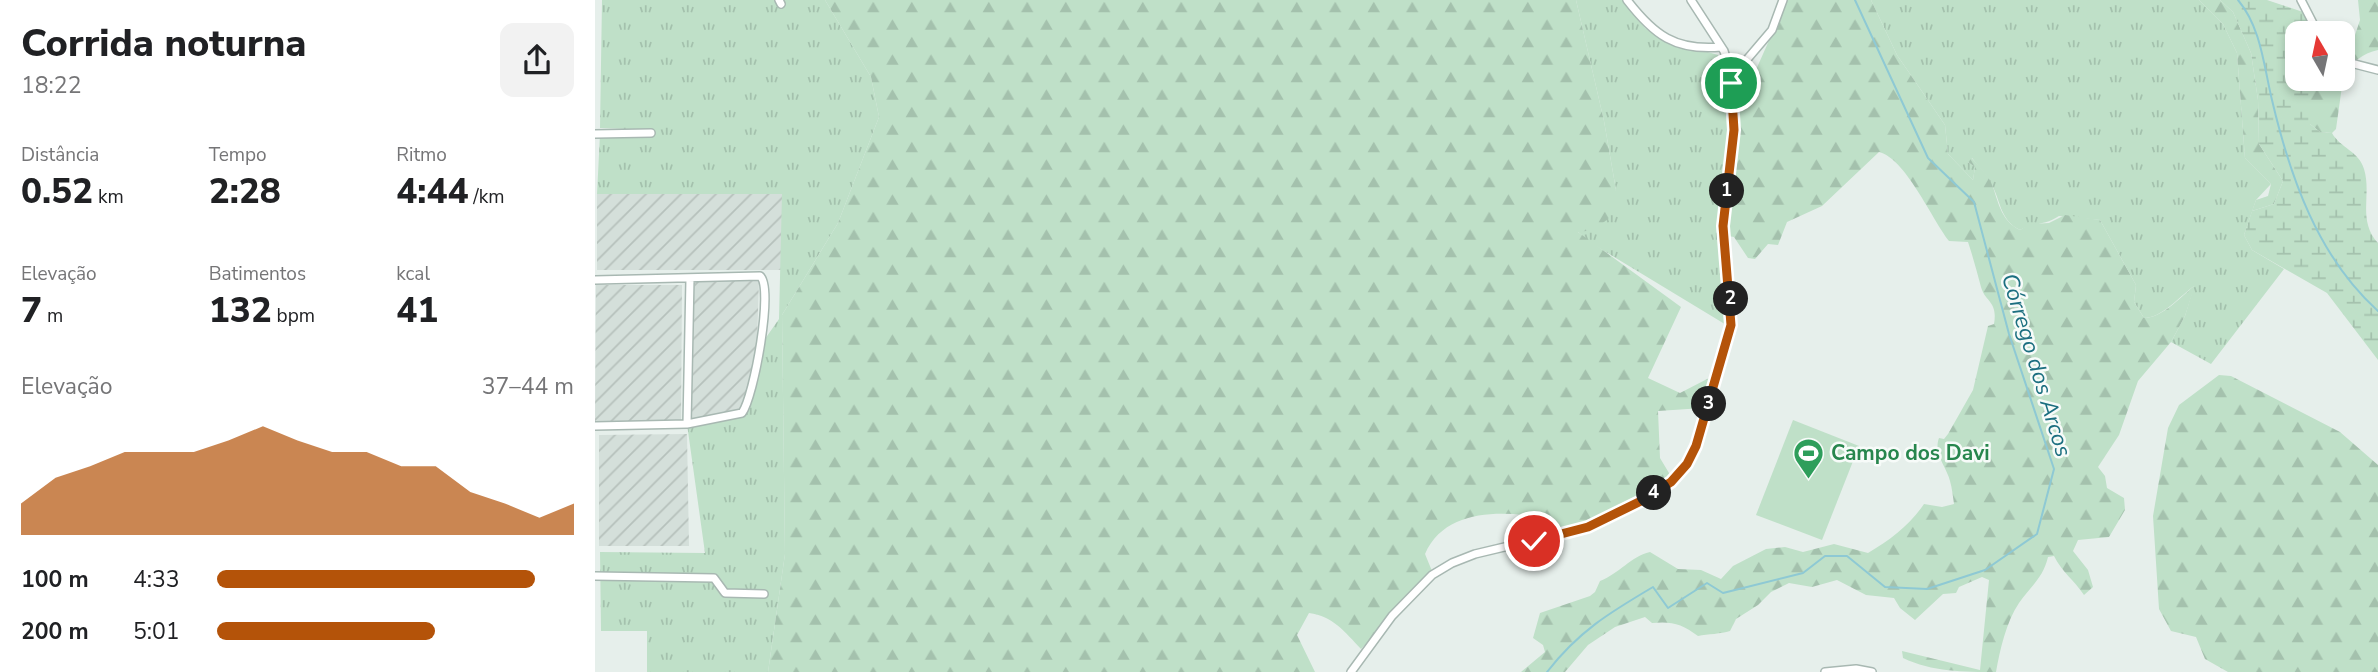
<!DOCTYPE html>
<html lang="pt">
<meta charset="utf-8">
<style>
body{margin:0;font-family:"Nunito Sans",sans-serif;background:#f2f2f2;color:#202124;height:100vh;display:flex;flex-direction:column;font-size:26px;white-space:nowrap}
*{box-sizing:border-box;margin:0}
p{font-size:23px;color:#757577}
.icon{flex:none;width:38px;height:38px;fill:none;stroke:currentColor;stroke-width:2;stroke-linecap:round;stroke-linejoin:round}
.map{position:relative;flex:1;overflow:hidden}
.panel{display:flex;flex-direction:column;background:#fff;width:595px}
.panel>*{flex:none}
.needle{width:46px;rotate:351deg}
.tools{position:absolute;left:1690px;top:21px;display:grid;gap:14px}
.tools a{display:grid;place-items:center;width:70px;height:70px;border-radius:14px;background:#fff;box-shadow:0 4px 10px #0003;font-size:35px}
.pin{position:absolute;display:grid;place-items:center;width:60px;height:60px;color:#fff;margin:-30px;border:4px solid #fff;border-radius:50%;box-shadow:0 2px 7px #0007}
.km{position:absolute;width:35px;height:35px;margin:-18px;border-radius:50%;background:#222;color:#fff;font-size:19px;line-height:35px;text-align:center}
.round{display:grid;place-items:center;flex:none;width:74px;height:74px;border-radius:14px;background:#f2f2f2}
.overview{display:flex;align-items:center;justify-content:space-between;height:119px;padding:0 21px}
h1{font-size:38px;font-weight:800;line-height:52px}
.figures{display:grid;grid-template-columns:repeat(3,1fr);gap:10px;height:119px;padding:7px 21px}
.figures div{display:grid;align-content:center}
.figures b{font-size:35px;font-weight:800}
.figures small{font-size:19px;font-weight:400}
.figures p{font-size:19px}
.chart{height:196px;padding:14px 21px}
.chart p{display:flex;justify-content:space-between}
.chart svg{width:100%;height:126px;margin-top:7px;fill:#b45309;opacity:.7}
ul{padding:0 21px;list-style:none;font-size:23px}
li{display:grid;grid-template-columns:112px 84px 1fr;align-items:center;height:52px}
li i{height:18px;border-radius:9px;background:#b45309}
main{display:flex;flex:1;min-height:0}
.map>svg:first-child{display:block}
.industrial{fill:url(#industrial-furrows)}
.grass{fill:url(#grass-tufts)}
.forest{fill:url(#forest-firs)}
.wetland{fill:url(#wetland-marsh)}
.garden{fill:#bfe0c8}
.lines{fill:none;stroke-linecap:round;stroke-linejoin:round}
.stream{stroke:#8ec9d4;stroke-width:2}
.street-casing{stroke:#a8b8b2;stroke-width:10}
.street{stroke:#fff;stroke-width:7}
.route-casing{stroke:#fff;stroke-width:14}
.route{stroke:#b45309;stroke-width:9}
.labels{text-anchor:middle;stroke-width:5;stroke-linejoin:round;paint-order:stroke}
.leisure-label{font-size:21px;font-weight:bold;fill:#27864d;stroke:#f7fbf9;text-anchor:start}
.water-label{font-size:23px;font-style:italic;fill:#1c6f80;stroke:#f7fbf9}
</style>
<main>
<section class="panel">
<div class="overview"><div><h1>Corrida noturna</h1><p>18:22</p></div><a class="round"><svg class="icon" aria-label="share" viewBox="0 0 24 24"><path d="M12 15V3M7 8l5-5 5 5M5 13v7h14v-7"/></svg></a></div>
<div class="figures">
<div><p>Distância</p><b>0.52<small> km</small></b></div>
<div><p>Tempo</p><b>2:28</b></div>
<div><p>Ritmo</p><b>4:44<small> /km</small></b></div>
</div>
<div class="figures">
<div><p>Elevação</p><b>7<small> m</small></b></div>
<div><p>Batimentos</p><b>132<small> bpm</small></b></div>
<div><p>kcal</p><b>41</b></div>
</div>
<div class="chart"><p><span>Elevação</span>37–44 m</p>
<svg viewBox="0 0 160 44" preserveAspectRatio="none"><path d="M0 44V33L10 24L20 20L30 15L40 15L50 15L60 11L70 6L80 11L90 15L100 15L110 20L120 20L130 29L140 33L150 38L160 33V44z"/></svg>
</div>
<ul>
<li><b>100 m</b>4:33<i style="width:89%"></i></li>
<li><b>200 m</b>5:01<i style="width:61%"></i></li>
</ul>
</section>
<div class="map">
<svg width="1783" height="672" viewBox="0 0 1783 672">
<defs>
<pattern id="industrial-furrows" width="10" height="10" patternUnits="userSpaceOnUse" patternTransform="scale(1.75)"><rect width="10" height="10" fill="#d4dfda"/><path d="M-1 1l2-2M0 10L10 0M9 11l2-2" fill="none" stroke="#b6c1bc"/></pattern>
<pattern id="grass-tufts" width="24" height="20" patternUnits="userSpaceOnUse" patternTransform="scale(1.75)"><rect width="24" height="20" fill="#bfe0c8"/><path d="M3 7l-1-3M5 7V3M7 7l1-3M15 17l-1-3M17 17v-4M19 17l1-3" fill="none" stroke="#a4c1ad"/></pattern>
<pattern id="forest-firs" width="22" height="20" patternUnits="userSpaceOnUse" patternTransform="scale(1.75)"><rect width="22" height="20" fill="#bfe0c8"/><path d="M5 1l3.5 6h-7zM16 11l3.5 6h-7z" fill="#a4c1ad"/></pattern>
<pattern id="wetland-marsh" width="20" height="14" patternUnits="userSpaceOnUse" patternTransform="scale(1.75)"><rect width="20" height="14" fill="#bfe0c8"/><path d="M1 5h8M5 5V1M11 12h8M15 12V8" fill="none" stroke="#a4c1ad"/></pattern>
</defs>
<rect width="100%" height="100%" fill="#e6efeb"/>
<path class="industrial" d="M187 193V270H2V194Z
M164 280 162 342 154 396 144 413 92 424 100 282Z
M1 285H87L86 422 0 423Z
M92 434 94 546H4V435Z"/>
<path class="grass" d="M7 0H230L276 77 284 117 243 223 187 315 190 554 173 672H52V631H6L5 552 110 553 92 424 150 410 165 346 184 319 187 194H2L5 134 58 136 57 130 5 128Z
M981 0H1029L1050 28 1065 38 1123 55 1126 89 1136 133 1125 226 1133 326 996 243 982 231 1021 190 1009 121Z
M1276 0H1604L1628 24 1642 53 1650 158 1676 184 1661 200 1649 235 1657 250 1689 269 1616 364 1576 342 1590 316 1599 286C1585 296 1567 318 1549 318L1539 302 1541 285 1505 220 1464 216C1451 225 1438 223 1425 230 1405 220 1406 202 1397 185 1392 175 1383 166 1377 158L1373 162 1380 167 1378 180 1353 154 1350 125 1302 55Z"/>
<path class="forest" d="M230 0H981L1009 121 1021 190 1014 218 999 230 983 232 1086 307 1053 378 1085 393 1116 377 1108 408 1063 411 1065 458 1077 478C1032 507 991 524 939 538L936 518 929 515C891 511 847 515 830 554L837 571 766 649C750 632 738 616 714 613L702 635 720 672H173L190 554 187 315 243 223 284 117 276 77Z
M1192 0H1276L1302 55 1350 125 1353 154 1378 180 1380 167 1373 162H1367L1369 151C1379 160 1394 175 1398 187 1404 205 1407 221 1425 230L1435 224 1454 223 1470 215 1505 220 1541 285 1539 302 1549 318C1567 318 1587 296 1600 285L1590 316 1576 342 1543 381 1524 435 1503 467 1510 476 1512 488 1529 498 1530 510 1514 537 1483 540 1478 551 1493 570 1498 587 1489 595C1479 580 1467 572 1459 556L1453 557C1448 578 1436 586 1424 603 1411 622 1405 650 1401 672 1369 672 1337 672 1308 658L1307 651 1385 670 1394 580 1387 577 1364 587 1361 593 1348 594 1320 620 1305 608 1299 598 1271 595 1242 580 1217 587 1194 583 1176 592 1163 605 1141 619 1135 631C1126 634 1113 634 1103 636 1087 624 1077 621 1057 623L1050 617 1020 627 993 645 970 672H926L950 652 948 645 938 638 945 613 995 596 1000 592 1005 581C1025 573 1035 557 1055 552L1083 569 1106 570 1126 579 1138 566 1171 549 1190 547 1208 552 1239 544 1273 553C1295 540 1315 525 1329 504L1347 507 1359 504C1358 497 1357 488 1355 481 1352 468 1338 453 1344 438L1349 439 1353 434 1378 390 1393 326 1399 324C1403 301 1390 302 1386 287 1382 272 1378 257 1373 242L1354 241C1337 219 1310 158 1284 152L1227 206 1192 222 1183 245 1173 244 1160 259 1153 258 1139 237 1133 236 1131 226 1142 149 1145 102 1151 79 1160 72Z
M1604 0H1625L1638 12 1656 53 1663 100 1664 144 1688 181 1679 204 1657 211 1661 200 1673 196 1676 184 1650 158 1642 53 1628 24Z
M1763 0H1783V50C1768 53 1755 63 1748 77V47L1758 41 1765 20Z
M1715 79H1748L1741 129 1737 133 1725 132 1715 124Z
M1624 375 1636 376 1745 432 1783 465V672H1633L1610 659 1601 637 1576 631 1564 609 1558 516 1573 428 1584 405Z"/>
<path class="wetland" d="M1625 0H1672L1708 12 1721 33H1703V79H1715V124L1725 132 1737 133C1745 148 1764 151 1769 169 1777 195 1762 220 1783 243V360L1732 293 1657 250 1649 235 1657 211 1679 204 1688 181 1664 144 1663 100 1656 53 1638 12Z"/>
<path class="garden" d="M1198 420 1264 446 1227 540 1161 515Z"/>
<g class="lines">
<path class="stream" d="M1643 0C1666 27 1669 67 1677 100 1695 177 1723 257 1783 311
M952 672C984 631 1014 613 1058 587L1073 608 1112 583 1128 593 1208 573 1230 556H1252L1290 587 1332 589 1390 570 1442 534 1459 469 1414 334 1379 202 1333 158 1260 0"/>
<defs>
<path id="street" d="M184 0 186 4
M1032 0C1059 35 1080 51 1126 47
M1096 0 1129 51 1137 77
M1706 0 1723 33
M1748 61 1783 70
M0 134 56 133
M0 280 165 276C179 287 159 397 147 413L92 424 0 426
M92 424 95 279
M0 576 119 578 130 593 169 594
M756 672 797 616 837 575 857 563 880 554 993 527 1048 501 1076 482 1092 464 1101 446 1136 325 1128 226 1138 147 1137 77 1177 30 1188 0
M1230 672 1261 669 1277 672"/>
</defs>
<use href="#street" class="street-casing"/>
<use href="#street" class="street"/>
</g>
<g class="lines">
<defs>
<path id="route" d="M939 541 993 527 1048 500 1076 482 1092 464 1101 446 1136 325 1128 226 1139 130 1136 83"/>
</defs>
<use href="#route" class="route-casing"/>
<use href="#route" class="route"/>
</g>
<defs>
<symbol id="stadium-pin" viewBox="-11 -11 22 30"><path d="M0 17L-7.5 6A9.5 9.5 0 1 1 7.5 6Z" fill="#2e9e5b" stroke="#f7fbf9"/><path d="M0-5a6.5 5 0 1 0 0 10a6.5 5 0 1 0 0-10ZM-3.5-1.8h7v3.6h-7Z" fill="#fff"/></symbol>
</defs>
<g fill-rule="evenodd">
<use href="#stadium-pin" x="1196" y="436" width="35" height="47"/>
</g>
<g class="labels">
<g class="leisure-label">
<text x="1236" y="460">Campo dos Davi</text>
</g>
<g class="water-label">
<text transform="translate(1442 365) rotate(73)" y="8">Córrego dos Arcos</text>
</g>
</g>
</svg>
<div class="tools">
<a><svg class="needle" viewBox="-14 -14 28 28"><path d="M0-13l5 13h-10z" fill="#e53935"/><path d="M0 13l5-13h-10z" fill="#757577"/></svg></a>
</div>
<div class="pin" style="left:1136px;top:83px;background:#1e9e55"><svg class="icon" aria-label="arrive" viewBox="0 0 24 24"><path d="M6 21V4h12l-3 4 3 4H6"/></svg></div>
<div class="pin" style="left:939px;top:541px;background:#d93025"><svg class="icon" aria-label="check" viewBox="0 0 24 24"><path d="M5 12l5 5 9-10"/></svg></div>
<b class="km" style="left:1132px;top:191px">1</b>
<b class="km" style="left:1136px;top:299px">2</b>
<b class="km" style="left:1114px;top:404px">3</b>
<b class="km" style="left:1059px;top:493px">4</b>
</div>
</main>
